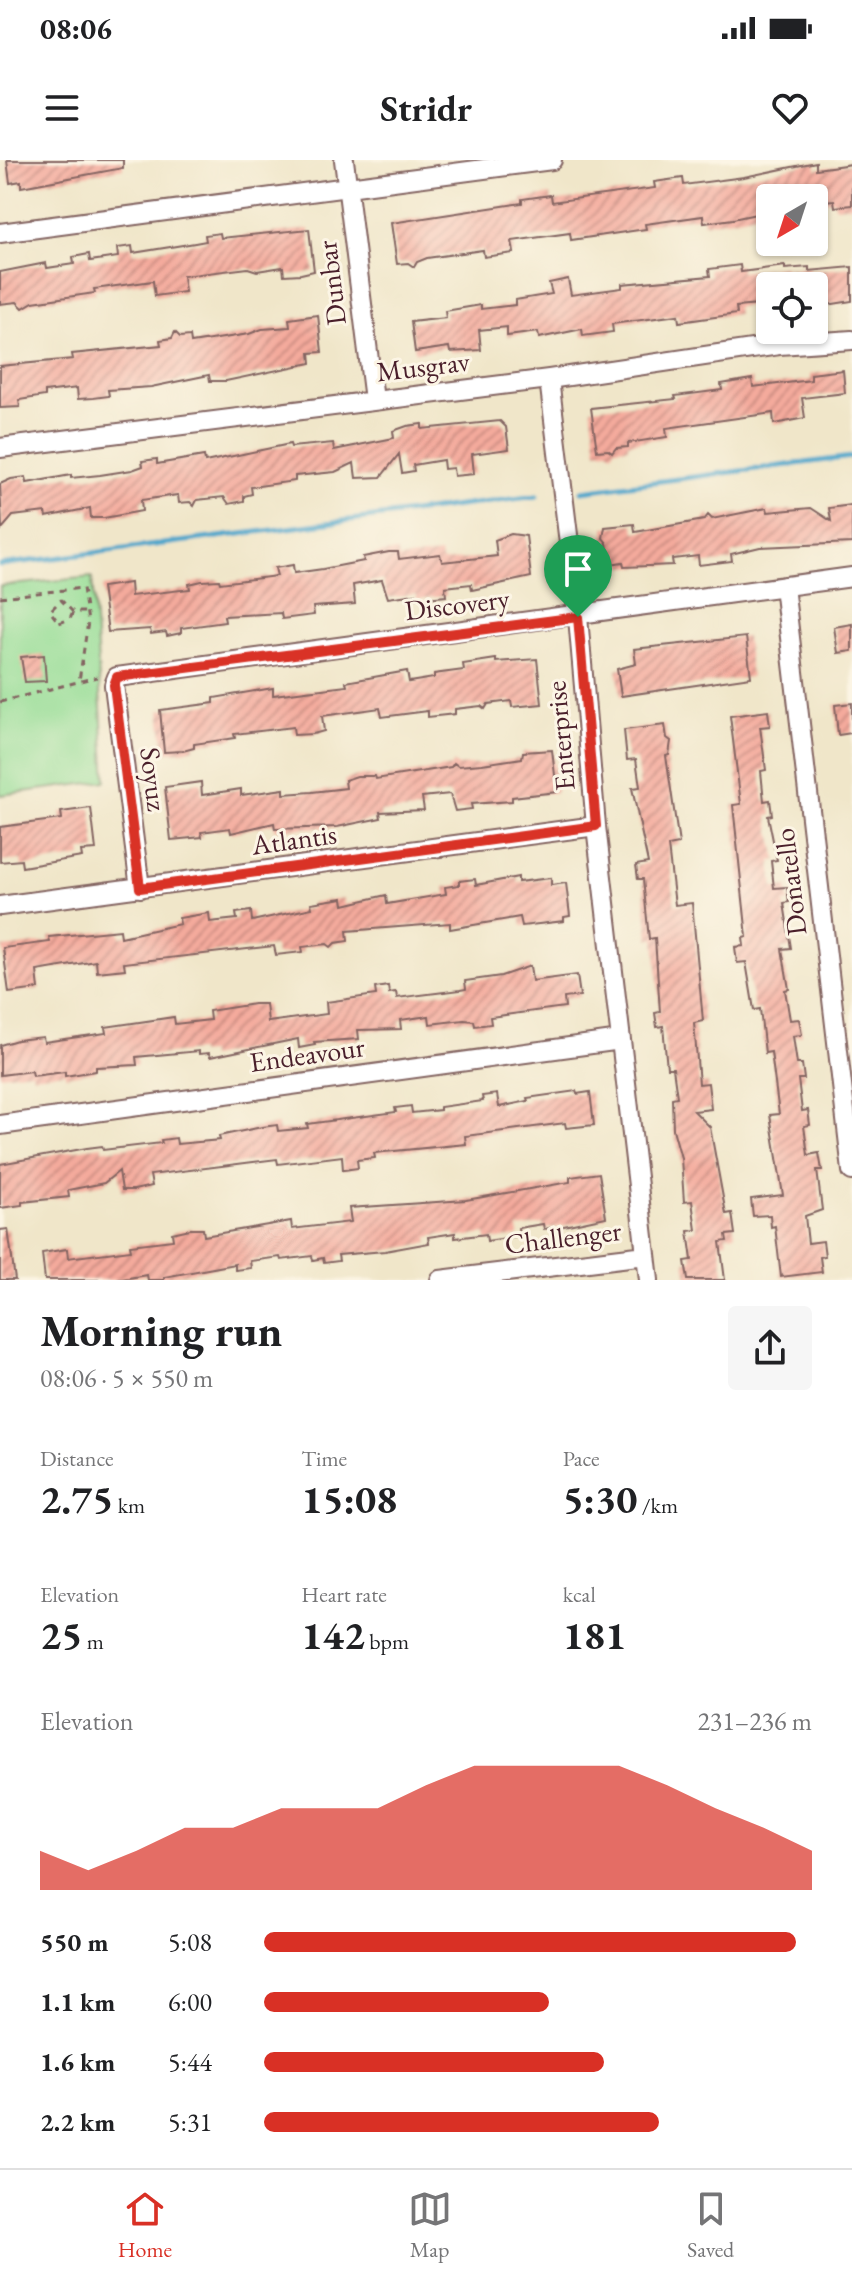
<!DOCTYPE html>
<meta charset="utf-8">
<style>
body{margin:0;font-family:"EB Garamond",serif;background:#f6f6f6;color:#202124;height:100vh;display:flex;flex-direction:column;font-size:30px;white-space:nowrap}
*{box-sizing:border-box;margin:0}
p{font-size:26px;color:#757577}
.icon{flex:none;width:44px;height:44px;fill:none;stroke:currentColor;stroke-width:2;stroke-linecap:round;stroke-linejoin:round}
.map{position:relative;height:1120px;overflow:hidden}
.panel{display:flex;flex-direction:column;background:#fff;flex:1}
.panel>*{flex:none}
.needle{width:52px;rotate:219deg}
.fabs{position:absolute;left:756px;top:24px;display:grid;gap:16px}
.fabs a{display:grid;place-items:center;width:72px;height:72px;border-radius:8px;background:#fff;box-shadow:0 2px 6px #0004;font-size:40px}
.pin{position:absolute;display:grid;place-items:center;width:68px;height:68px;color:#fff;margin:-82px -34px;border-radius:50% 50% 50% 0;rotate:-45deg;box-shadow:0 0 8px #0007}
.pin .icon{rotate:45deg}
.round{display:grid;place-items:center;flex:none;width:84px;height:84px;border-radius:8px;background:#f6f6f6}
.summary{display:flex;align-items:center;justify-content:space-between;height:136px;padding:0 40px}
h1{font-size:44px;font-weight:700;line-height:60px}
.figures{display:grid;grid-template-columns:repeat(3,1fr);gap:12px;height:136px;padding:8px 40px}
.figures div{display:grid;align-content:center}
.figures b{font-size:40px;font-weight:700}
.figures small{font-size:22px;font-weight:400}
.figures p{font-size:22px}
.chart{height:224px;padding:16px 40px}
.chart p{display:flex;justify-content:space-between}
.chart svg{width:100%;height:144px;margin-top:8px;fill:#d93025;opacity:.7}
ul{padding:0 40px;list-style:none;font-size:26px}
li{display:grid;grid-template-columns:128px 96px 1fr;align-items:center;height:60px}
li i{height:20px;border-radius:10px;background:#d93025}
.status{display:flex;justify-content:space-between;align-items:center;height:56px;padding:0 40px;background:#fff;direction:ltr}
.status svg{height:22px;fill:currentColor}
header{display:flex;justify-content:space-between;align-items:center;height:104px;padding:0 40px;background:#fff;font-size:36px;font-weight:700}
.menu{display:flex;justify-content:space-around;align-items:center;height:112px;border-top:2px solid #e0e0e0;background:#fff;font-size:22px;color:#757577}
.menu a{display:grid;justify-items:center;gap:4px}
.menu .active{color:#d93025}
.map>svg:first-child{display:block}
.green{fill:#96dd96;stroke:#707e60;stroke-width:2}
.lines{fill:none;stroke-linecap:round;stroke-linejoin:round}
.stream{stroke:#4ea6cb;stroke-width:5}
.building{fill:url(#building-hatch)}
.minor-casing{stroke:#846562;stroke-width:22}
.path{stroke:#846562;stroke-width:3;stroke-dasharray:6 6;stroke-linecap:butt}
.minor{stroke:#fff;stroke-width:18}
.route-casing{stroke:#fff;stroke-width:16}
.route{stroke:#d93025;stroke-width:10}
.labels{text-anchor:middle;stroke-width:6;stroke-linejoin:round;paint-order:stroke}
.street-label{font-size:28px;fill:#4a1f2b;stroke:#fcf5e5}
</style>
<div class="status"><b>08:06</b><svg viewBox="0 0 49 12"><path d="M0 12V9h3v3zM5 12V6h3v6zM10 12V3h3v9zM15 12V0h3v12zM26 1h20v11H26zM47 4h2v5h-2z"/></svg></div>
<header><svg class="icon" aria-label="menu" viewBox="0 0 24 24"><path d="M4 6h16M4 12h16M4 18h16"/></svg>Stridr<svg class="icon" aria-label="heart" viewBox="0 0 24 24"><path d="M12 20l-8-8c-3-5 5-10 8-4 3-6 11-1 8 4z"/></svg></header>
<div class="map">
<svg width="852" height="1120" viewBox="0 0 852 1120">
<defs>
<pattern id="building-hatch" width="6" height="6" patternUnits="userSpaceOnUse" patternTransform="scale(2)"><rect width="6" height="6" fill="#f4aa9c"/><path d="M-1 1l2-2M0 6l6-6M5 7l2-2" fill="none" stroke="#c88a7f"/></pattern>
</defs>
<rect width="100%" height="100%" fill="#fcf5e5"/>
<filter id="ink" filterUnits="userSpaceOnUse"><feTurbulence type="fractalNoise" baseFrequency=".0125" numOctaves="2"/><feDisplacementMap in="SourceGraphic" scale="16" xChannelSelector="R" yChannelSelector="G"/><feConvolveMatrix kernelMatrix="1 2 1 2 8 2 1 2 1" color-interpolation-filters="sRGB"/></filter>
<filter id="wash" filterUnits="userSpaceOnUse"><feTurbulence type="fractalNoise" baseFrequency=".006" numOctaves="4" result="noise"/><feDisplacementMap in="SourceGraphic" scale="32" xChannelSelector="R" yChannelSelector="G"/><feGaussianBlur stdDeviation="1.8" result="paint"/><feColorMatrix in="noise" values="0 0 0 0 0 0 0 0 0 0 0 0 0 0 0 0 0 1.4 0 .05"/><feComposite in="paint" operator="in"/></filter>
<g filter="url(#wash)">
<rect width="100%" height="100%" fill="#f0e6c9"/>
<path class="green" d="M92 417 106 621 0 635V426Z"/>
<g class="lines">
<path class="stream" d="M582 331 852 297
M0 405 537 336"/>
</g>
<g id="blocks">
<path class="building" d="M7 0H123V8L21 27V21L10 23Z
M816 2V9L852 4V45L835 47 834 40 814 42V38H770V51L733 59 704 63 703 56 645 64 646 69 571 80 570 73 512 81 514 93 484 97 483 90 427 98 417 102 414 107 408 103 397 104 391 63 522 43V39L551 35 552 42 655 28 654 22 683 18 684 25 744 17Z
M309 69 314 111 301 114 284 115 283 107 257 111 248 108 183 116 185 132 155 136 153 121 94 129 95 133 33 142 23 148 17 142 0 144V112L46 103 47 108 74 104 73 97 89 94 90 101 118 97 117 88 132 86 133 93 195 83 206 81 205 75 220 73 221 78Z
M740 105 741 112 785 106V109L809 107V111L852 107V141L814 147V126H770V144L736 147 737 154 679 162 678 155 612 164 613 172 583 176 582 169 539 178 538 172 507 176V167L479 170 481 190 450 192 449 187 415 192 411 162 446 158 445 151 481 145V149L515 145V140L552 134 549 123 568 119 571 135 622 128V124L710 116 709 109Z
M318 155 322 192 310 193 311 203 226 221H210L209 215 151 227 108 230 109 236 93 238 78 239 77 228 45 232V236L19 240 20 247 0 248V206L73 199 72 194 161 185 160 180 172 178 175 172 180 177 190 176 191 183 249 174 262 169 290 167 289 159Z
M843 210 845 233 802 238 805 258 774 264 773 253 666 268 667 277 628 283V287L616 288 612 293 608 290 597 291 591 248 676 239 675 236 722 230 721 224 752 219 753 227 811 220V214Z
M500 261 506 267 509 289 472 294 474 314 454 316 453 308 444 309 443 300 413 305 414 311 402 313 399 294 381 317 356 318 354 303 335 312 295 316V321L251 327 252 334 244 336V341L229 344 224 337 197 340 194 346 190 342 179 343 178 335 141 340 142 351 104 358H91L90 348 46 357 45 352 13 356 2 369 0 324 11 319 26 317 27 323 71 315V318L100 315 132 310 143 306 142 301 157 299V304L204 296 205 302 290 284 291 287 333 283 334 290 394 278 393 271 407 266 422 264V269Z
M852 345V383L760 387 731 394 732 401 699 405 698 396 672 399 673 405 624 407 623 402 610 404 607 383 603 378 605 367 634 364 635 372 704 360 708 355 712 359 767 348 768 352 811 348 831 361 829 348Z
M511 374 526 376 531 417 472 430 471 424 445 427 446 436 416 439V434L388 438 382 420 353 425 355 444 313 447 314 455 282 459 281 453 224 456 225 462 181 468V473L167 476 166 472 151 474 150 469 108 472 102 427 130 423 131 436 190 429 189 424 202 421 219 420 220 423 277 416 275 408 293 405 294 413 323 409 364 401 363 397 389 392H398L399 399 440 394 442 402 497 396 495 380Z
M852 464V491L838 493 834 467Z
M746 477 751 517 621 536 617 509 636 504 634 489Z
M44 495 46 521 25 522 21 497Z
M496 499V502L537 499 542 544 512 547 511 541 488 544 485 549 481 546 455 549V554L428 557V551L382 557 380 548 322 556 324 571 313 574 294 575 293 567 234 574 235 578 194 584V588L183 591 164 592 160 550 214 543V538L273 528V535L347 526 346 522 407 511 409 522 434 518V514L464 510 463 504Z
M852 543V573L838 575 835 545Z
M768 551 770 566 760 567 766 610 761 611 764 641 770 640 772 655 768 656 777 700 771 701 774 728 787 727 789 742 784 743 791 788 782 789 789 829 785 830 790 860 799 859 802 875 793 876 797 904H802L804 919H798L802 951 808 950 810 965 804 966 808 995 819 993 822 1010H817L822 1050 805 1056 808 1083 823 1081 825 1096 820 1097 822 1112 781 1117 775 1066 771 1067 770 1055 753 1056 751 1039 783 1035 770 955 779 954 771 892 765 893 760 849 754 850 746 802 737 803 735 787 744 786 743 778 747 777 733 645 741 644 730 556Z
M665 565 667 578 671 581 669 595 666 596 679 684 668 686 675 745 692 743 703 861 694 863 699 924 708 923 711 949 694 951 710 967 726 1054 732 1053 735 1074 726 1075 727 1081 720 1082 725 1120H688L685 1101 692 1100 688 1071 696 1070 692 1041 684 1042 681 998 673 969 672 938 677 937 673 908H667L663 866 657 867 655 853 660 852 655 778 649 779 643 719H638L636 705 648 703 632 628 640 627 636 599 627 600 624 570Z
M552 590 557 632 512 637V641L471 644 472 649 455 651 450 634 422 637 424 650 380 652 381 658 337 667 275 669 274 663 231 673 230 668 201 672 202 677 171 680 165 627 201 622 202 635 241 629V635L284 629V634L312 632 346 628 345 620 357 616H375L376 619 451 607 454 603 458 606 482 604 522 598 523 592Z
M91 648 96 690 81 691 82 697 22 707 21 700 0 702V667L62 659 61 652Z
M518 717V722L551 718V725L566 723 570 756 564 757V761L522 766 520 757 450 769V763L347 771 348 781 335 783 331 787 327 784 302 787 303 792 276 795 274 786 124 803 125 809 97 812 96 801 37 811 39 829 9 833 3 788 50 782 49 777 120 770 121 777 180 764 179 758 209 753 210 762 237 759 236 753 251 751 252 761 312 748 311 743 343 738 344 745 386 735 387 744 446 734 445 727 459 725V721L475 719 476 725Z
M530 806 532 821 577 815 580 836 564 838 565 847 490 857 491 864 475 866 474 861 464 860 430 864 429 856 400 860 401 869 358 870 359 879 314 882 315 885 299 888 298 879 210 897 209 893 199 894V891L136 897 137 905 96 907V911L65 916V912L33 916 32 911 0 915V885L17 880 43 877 44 882 106 873 105 867 174 857 175 864 210 860 209 851 254 844H266L268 862 327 854 326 842 376 835 375 828 388 826 389 833 396 832 397 838 460 830 466 829 465 821 501 816Z
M576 931 577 934 590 932 594 965 566 968 565 963 465 976 466 984 374 993 375 998 357 1000 358 1008 343 1010 342 996 278 1004 277 999 150 1015 152 1026 134 1030H122L119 1011 104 1023 68 1030 69 1037 22 1042V1045L0 1048V1004L87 988 102 986 103 990 162 983 161 980 176 978 177 984 220 980 219 976 262 967 277 965 278 971 308 968 307 964 396 952 395 948 411 946 412 953 440 950V947L483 941 482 936 497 934 499 947 528 941 527 938Z
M599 1013 606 1057 559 1067 544 1069 543 1064 518 1068 519 1076 487 1081 486 1074 455 1078V1073L428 1077 429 1083 385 1091 338 1095 339 1101 324 1103 323 1098 313 1100 312 1096 281 1100 280 1097 250 1101 251 1108 235 1110V1104L164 1117V1120H148L147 1115 116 1120H45L42 1093 67 1089 68 1098 131 1090 130 1085 173 1080 172 1073 190 1069H203L204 1076 291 1061 292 1069 351 1062 349 1048 466 1040 570 1022V1017Z
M8 1069 15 1120H0V1070Z"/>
</g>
</g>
<g filter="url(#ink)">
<use href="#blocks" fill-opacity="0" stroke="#846562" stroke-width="2"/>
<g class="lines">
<defs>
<path id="minor" d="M344 0 374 240
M0 73 552 0
M549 219 578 457 596 666 649 1120
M0 288 549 219 779 185 852 180
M784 426 852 1011
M140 728 114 525 117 517 852 417
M0 746 596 666
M0 965 621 880
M440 1120 646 1095"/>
</defs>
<use href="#minor" class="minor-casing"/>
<path class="path" d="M0 437 83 428 88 462 79 521
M73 452 61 440 50 451 59 463 70 459 73 452H87
M0 542 97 517"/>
<use href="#minor" class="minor"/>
</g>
</g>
<g class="lines" filter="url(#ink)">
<defs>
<path id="route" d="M578 457 596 666 140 728 114 525 117 517Z"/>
</defs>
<use href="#route" class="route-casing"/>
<use href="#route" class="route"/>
</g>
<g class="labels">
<g class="street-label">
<text transform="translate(331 123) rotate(-97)" y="10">Dunbar</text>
<text transform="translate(423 206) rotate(-7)" y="10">Musgrav</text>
<text transform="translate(457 444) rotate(-7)" y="10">Discovery</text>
<text transform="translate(560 576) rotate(-95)" y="10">Enterprise</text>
<text transform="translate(154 619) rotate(83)" y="10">Soyuz</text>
<text transform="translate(294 679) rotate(-8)" y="10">Atlantis</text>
<text transform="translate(790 722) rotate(-97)" y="10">Donatello</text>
<text transform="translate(307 894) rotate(-8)" y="10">Endeavour</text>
<text transform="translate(563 1077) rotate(-7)" y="10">Challenger</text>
</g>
</g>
</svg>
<div class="fabs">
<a><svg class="needle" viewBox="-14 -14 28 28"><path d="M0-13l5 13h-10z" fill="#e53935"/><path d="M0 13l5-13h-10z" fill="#757577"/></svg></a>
<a><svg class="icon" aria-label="locate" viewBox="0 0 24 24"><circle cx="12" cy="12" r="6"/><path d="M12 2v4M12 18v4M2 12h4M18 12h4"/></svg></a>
</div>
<div class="pin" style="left:578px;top:457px;background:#1e9e55"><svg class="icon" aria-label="arrive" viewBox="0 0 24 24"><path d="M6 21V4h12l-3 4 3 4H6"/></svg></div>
</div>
<section class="panel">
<div class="summary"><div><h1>Morning run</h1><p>08:06 · 5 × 550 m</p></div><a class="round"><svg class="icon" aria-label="share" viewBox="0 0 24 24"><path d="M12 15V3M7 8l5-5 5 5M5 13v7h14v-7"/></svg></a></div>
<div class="figures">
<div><p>Distance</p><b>2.75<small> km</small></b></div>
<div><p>Time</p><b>15:08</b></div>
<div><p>Pace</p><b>5:30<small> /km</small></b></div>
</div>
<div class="figures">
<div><p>Elevation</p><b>25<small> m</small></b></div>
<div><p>Heart rate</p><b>142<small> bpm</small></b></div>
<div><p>kcal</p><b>181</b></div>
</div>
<div class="chart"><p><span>Elevation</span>231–236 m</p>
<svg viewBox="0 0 160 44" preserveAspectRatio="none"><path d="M0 44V32L10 38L20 32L30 25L40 25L50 19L60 19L70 19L80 12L90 6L100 6L110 6L120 6L130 12L140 19L150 25L160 32V44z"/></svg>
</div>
<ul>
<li><b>550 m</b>5:08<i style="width:97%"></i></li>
<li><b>1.1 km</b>6:00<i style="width:52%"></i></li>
<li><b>1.6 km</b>5:44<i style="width:62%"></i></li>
<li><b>2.2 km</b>5:31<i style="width:72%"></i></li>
</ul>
</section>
<nav class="menu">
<a class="active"><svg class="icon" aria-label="home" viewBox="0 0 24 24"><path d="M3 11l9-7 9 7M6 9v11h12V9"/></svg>Home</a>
<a><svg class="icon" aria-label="map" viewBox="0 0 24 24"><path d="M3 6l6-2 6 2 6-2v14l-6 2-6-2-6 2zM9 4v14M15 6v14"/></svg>Map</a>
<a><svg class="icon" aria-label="saved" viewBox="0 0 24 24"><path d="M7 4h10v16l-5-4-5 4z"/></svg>Saved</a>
</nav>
